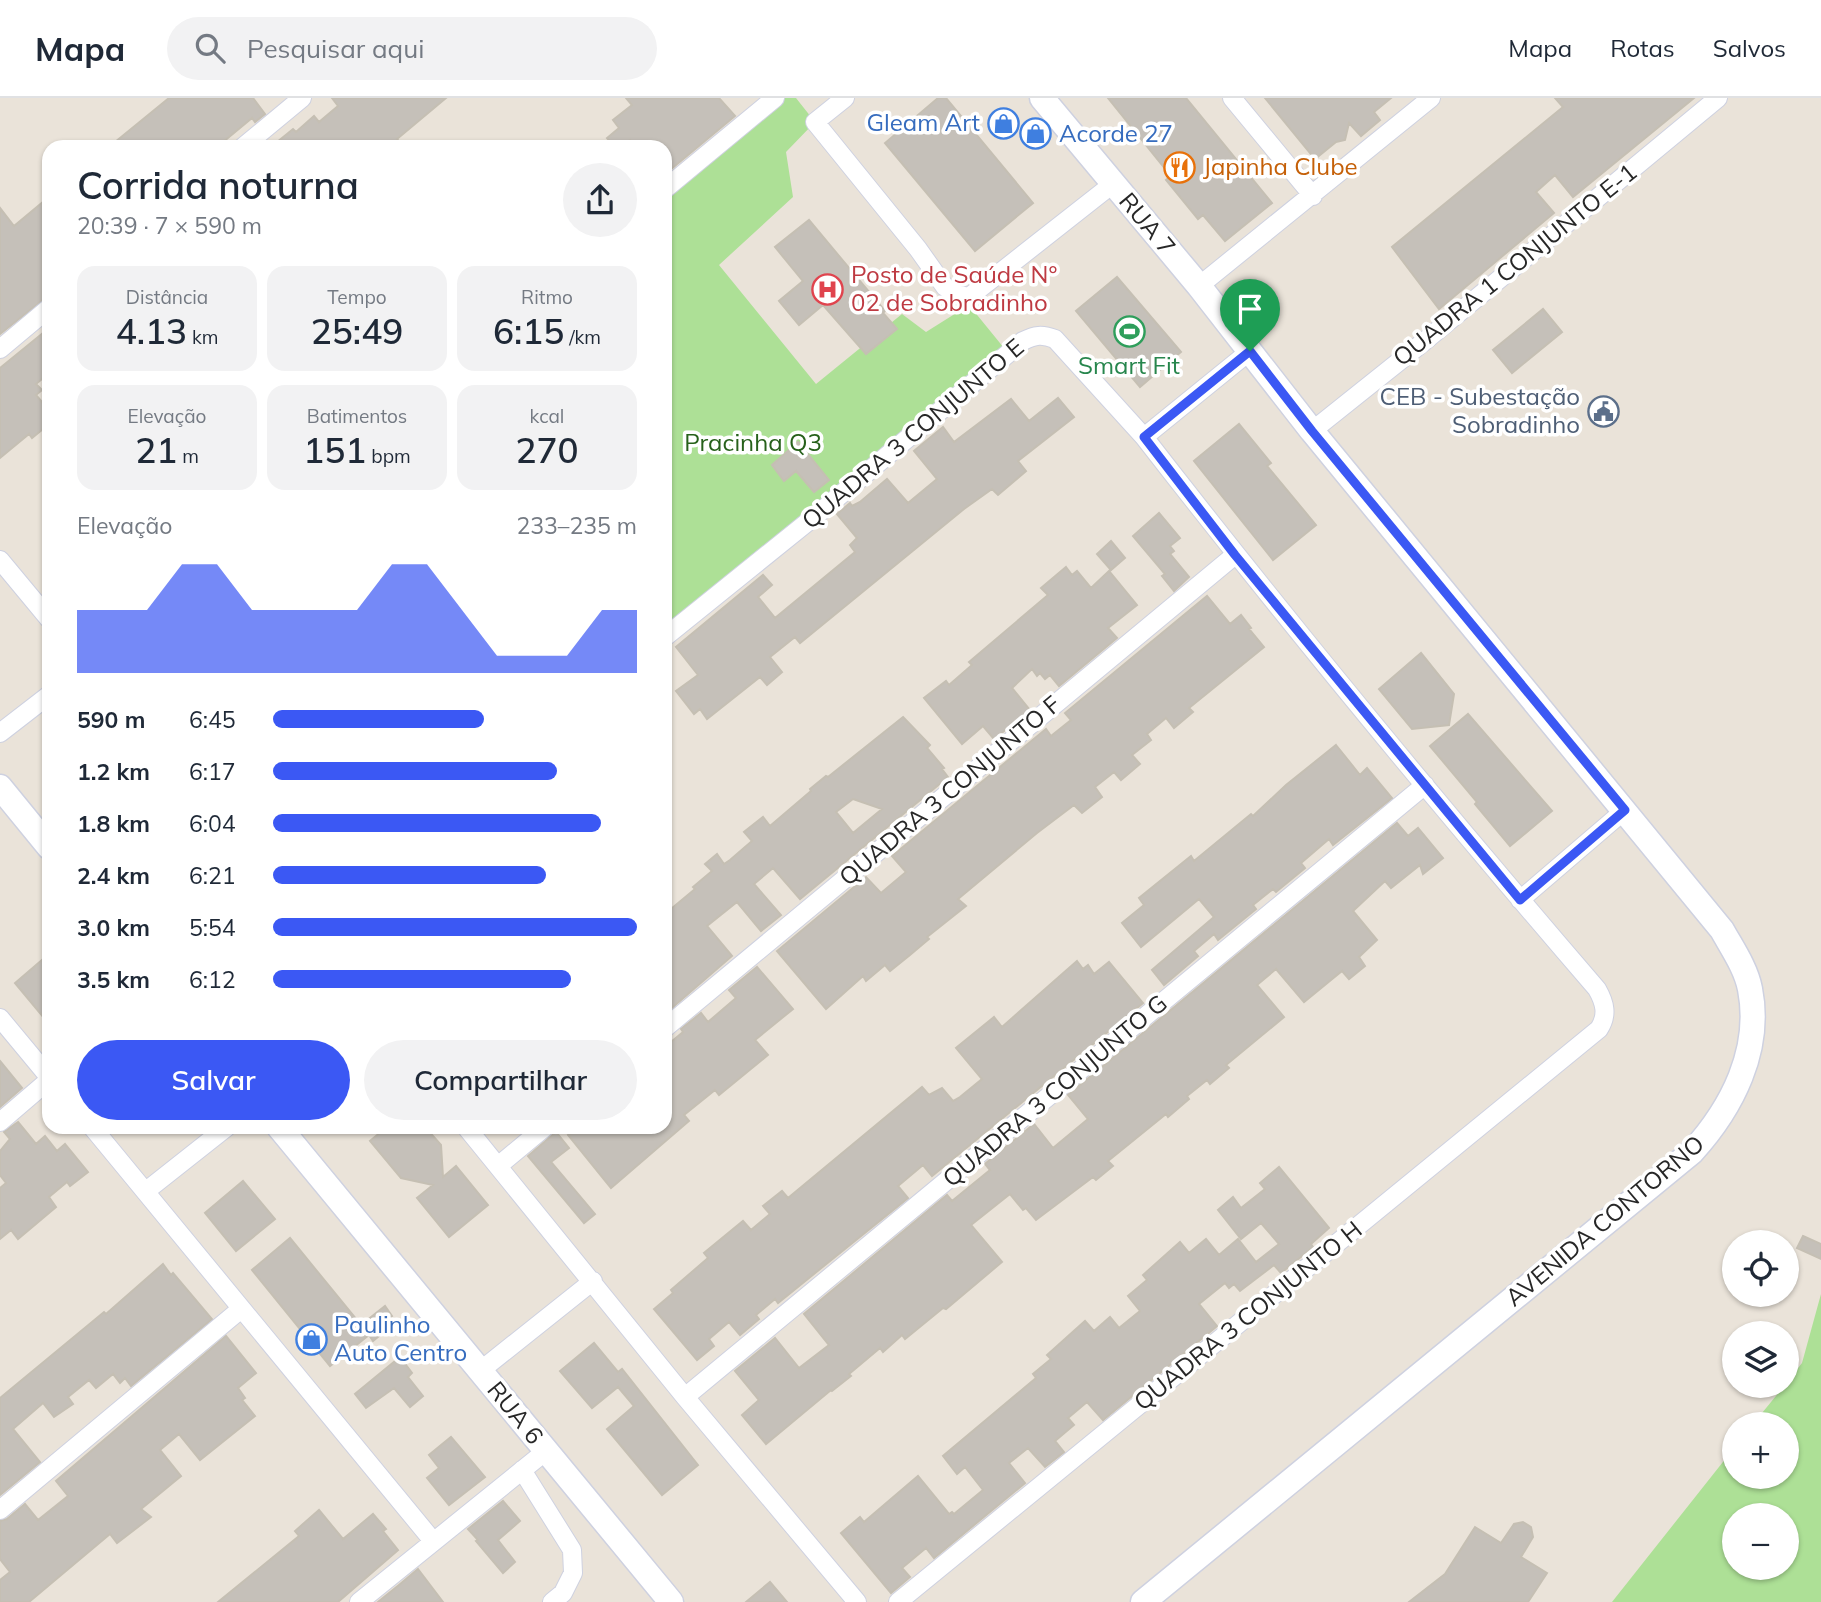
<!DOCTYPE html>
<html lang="pt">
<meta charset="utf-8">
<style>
body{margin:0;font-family:Mulish,sans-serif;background:#f2f2f3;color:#1f2937;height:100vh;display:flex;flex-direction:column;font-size:26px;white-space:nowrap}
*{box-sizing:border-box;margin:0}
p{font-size:23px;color:#747a83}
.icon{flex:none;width:38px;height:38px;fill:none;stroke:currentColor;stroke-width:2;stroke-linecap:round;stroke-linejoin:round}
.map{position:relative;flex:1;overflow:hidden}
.drawer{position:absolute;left:42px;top:42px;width:630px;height:994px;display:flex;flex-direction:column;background:#fff;border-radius:21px;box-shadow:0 2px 5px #0004}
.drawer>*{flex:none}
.tools{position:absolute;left:1722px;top:1132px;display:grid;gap:14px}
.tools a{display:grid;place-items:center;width:77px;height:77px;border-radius:50%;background:#fff;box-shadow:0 2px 5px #0004;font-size:35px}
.pin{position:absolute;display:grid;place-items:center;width:60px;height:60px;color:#fff;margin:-72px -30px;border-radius:50% 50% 50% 0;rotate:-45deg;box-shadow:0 0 7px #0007}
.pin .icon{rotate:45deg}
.round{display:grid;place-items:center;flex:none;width:74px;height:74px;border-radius:37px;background:#f2f2f3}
.head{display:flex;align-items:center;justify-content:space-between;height:119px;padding:0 35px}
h1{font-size:38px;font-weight:600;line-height:52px}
.metrics{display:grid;grid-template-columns:repeat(3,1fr);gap:10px;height:119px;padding:7px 35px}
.metrics div{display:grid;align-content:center;border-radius:18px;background:#f2f2f3;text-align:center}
.metrics b{font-size:35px;font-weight:600}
.metrics small{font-size:19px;font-weight:400}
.metrics p{font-size:19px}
.chart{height:196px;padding:14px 35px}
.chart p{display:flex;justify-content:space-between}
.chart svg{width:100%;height:126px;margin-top:7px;fill:#3b58f4;opacity:.7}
.primary-button{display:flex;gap:14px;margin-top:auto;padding:14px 35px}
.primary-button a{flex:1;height:80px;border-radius:42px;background:#3b58f4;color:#fff;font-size:28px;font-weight:600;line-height:80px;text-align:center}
.primary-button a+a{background:#f2f2f3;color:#1f2937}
ul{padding:0 35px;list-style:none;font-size:23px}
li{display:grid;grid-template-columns:112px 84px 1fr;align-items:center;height:52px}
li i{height:18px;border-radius:9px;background:#3b58f4}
header{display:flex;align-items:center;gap:42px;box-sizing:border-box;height:98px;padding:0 35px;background:#fff;border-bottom:2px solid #e0e1e3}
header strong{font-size:33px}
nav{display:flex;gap:38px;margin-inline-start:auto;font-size:24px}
.search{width:490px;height:63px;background:#f2f2f3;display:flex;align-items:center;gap:18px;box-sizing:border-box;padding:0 24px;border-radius:38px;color:#747a83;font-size:26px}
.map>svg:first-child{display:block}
.green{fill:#ade096;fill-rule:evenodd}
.building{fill:#c5c0b9;stroke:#c5bfb3;stroke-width:2;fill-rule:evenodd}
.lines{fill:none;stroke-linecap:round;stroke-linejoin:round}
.street-casing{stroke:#ced1e0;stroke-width:20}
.secondary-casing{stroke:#ced1e0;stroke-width:27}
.street{stroke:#fff;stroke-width:18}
.secondary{stroke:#fff;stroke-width:24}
.route-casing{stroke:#fff;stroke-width:14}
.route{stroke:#3b58f4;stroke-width:9}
.labels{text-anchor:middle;stroke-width:7;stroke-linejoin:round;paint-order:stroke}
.shop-label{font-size:24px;fill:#366cbe;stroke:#fff;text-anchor:start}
.food-label{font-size:24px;fill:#c56008;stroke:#fff;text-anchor:start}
.street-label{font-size:24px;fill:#272727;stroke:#fff}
.health-label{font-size:24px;fill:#be3a42;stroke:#fff;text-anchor:start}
.leisure-label{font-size:24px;fill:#27864d;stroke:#fff}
.service-label{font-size:24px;fill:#4e5e75;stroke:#fff;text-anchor:end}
.park-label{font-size:24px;fill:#27611b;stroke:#fff}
</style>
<header>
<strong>Mapa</strong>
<div class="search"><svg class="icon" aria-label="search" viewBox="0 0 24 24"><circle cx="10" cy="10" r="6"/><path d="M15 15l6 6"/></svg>Pesquisar aqui</div>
<nav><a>Mapa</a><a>Rotas</a><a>Salvos</a></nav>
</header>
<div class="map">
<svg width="1821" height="1504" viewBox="0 0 1821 1504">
<rect width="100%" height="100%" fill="#eae3d9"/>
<path class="green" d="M784 0H796L815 24 786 54 793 99 719 167 816 286 902 216 926 234 969 207 1004 250 665 531V99Z
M1821 1196V1504H1612L1734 1350V1379H1787V1326H1753L1784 1288H1787V1284L1802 1265ZM1734 1418H1787V1470H1734Z"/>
<path class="building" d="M169 0H253L265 16 255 24 252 20 217 49H109Z
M332 0H446L397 41 404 49H271L293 31 296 34 314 18 319 24 338 8Z
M626 0H719L735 18 665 76V49H636L630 42 621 49H615L607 40 619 30 613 22 632 7Z
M938 0H946L1033 105 975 153 885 45Z
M1108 0H1186L1272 105 1225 143 1203 117 1198 121 1166 82 1171 78Z
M1265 0H1391L1374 14 1380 22 1361 38 1349 25 1345 42 1336 44 1315 61Z
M1555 0H1694L1573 99 1555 77 1536 94 1554 115 1439 211 1392 149 1563 9Z
M49 99V197L0 236V110L14 128Z
M809 122 885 213 883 215 897 231 866 256 823 207 799 227 779 203 803 183 775 149Z
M1117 179 1181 254 1140 289 1076 213Z
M1543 211 1562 234 1512 275 1493 252Z
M49 230V275L36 286 42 292 36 297 49 312V326L32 340 29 336 0 360V270Z
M1058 300 1074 319 1018 363 1026 373 998 397 992 391 964 411 800 545 795 539 770 559 782 574 767 587 760 579 707 621 700 611 694 616 676 593 698 577 676 549 763 477 772 487 758 499 775 520 855 454 850 447 857 440 837 416 850 405 852 408 860 404 887 381 908 405 937 381 914 353 943 329 954 344 1011 301 1029 323Z
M1239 326 1271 365 1267 368 1316 427 1273 462 1194 363Z
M798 344 829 382 814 394 796 373 784 383 772 367Z
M1159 415 1180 440 1170 448 1174 453 1170 456 1189 479 1174 493 1162 478 1165 476 1133 438Z
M1111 443 1125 460 1111 472 1097 456Z
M1066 469 1072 477 1077 473 1091 490 1109 473 1137 507 1108 530 1117 540 1059 588 1050 577 1045 581 1040 575 1037 578 1032 571 1012 590 1030 612 994 641 983 628 962 646 924 600 946 583 949 587 972 567 969 564 1048 497 1041 490Z
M1207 498 1230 526 1241 517 1251 530 1249 531 1264 549 1189 610 1193 614 1174 630 1166 620 1147 636 1151 642 1132 657 1140 666 1121 682 1114 674 1095 689 1102 699 1082 715 1074 707 1037 735 958 801 966 808 927 839 929 841 910 857 890 873 885 867 866 883 863 878 826 911 777 853 866 779 881 795 906 774 892 758 1046 631 1051 638 1071 622 1065 615Z
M1421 555 1454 596 1449 627 1412 631 1379 591Z
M1468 616 1552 713 1510 748 1475 706 1477 704 1430 648Z
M903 619 930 647 927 650 944 670 942 671 948 679 800 801 773 770 754 786 781 817 761 833 737 804 707 828 732 858 667 914 665 816 695 791 693 789 712 773 705 766 717 756 724 766 730 762 752 743 744 734 763 719 770 728 811 693 810 691 826 678 828 679ZM853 701 882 711 853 735 836 714Z
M1336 647 1360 677 1367 670 1392 700 1333 747 1329 741 1301 765 1305 770 1276 794 1273 791 1253 807 1256 811 1218 842 1214 836 1194 853 1198 858 1164 887 1152 872 1214 819 1199 801 1141 849 1122 825 1144 807 1139 800 1191 758 1194 763 1251 716 1253 718 1286 687Z
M1397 725 1408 738 1418 730 1443 760 1423 776 1420 767 1391 790 1385 783 1353 813 1377 842 1359 859 1365 868 1349 881 1342 873 1304 904 1276 871 1257 887 1284 919 1226 967 1229 970 1210 986 1207 982 1187 998 1189 1001 1168 1019 1166 1016 1108 1063 1113 1068 1096 1082 1093 1079 1036 1122 1026 1110 1023 1112 1010 1096 971 1127 1002 1164 946 1211 943 1210 905 1241 902 1237 883 1254 880 1250 849 1276 851 1278 832 1293 831 1292 766 1346 742 1317 759 1302 735 1273 775 1240 799 1270 829 1247 804 1216 947 1097 952 1103 990 1072 985 1066 1034 1026 1053 1050 1088 1021 1068 997Z
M49 856V926L15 885Z
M1077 863 1083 871 1088 867 1094 876 1109 864 1143 905 932 1078 923 1067 898 1088 908 1100 778 1205 775 1201 756 1217 759 1221 740 1237 729 1224 709 1241 714 1248 697 1262 654 1211 673 1195 671 1192 708 1160 704 1155 743 1123 751 1132 770 1116 763 1108 782 1093 788 1100 922 989 929 997 942 990 953 1003 960 999 982 981 956 950 994 919 1002 929Z
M757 869 793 911 755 942 768 957 719 997 715 992 684 1017 689 1023 611 1090 568 1037 578 1029H665V949L683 934 681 931 701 915 708 924 736 900 729 892Z
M0 963 22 990 0 1009Z
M18 1024 36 1046 45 1038 57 1053 65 1046 88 1074 70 1088 67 1084 49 1099 56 1109 18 1141 11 1132 0 1141V1090L6 1085 0 1077V1053L10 1041 4 1034Z
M387 1029H425L441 1047 443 1079 456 1068 488 1107 449 1139 417 1100 433 1087 401 1080 370 1043Z
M556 1034 569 1050 551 1064 595 1116 584 1125 528 1058Z
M1279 1069 1329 1130 1311 1146 1313 1149 1281 1175 1274 1167 1240 1193 1234 1186 1229 1190 1225 1185 1199 1206 1217 1228 1103 1322 1087 1304 1068 1320 1074 1327 1055 1343 1064 1354 1045 1369 1028 1350 1009 1365 1025 1385 934 1460 926 1450 902 1470 910 1479 891 1495 841 1435 860 1419 864 1424 918 1378 949 1416 952 1414 954 1416 983 1392 965 1369 957 1376 943 1358 1036 1280 1033 1276 1051 1261 1047 1257 1085 1223 1094 1233 1110 1219 1119 1230 1140 1213 1128 1198 1147 1182 1143 1177 1180 1144 1189 1155 1206 1141 1219 1157 1238 1141 1256 1164 1279 1146 1261 1125 1241 1141 1218 1112 1233 1099 1241 1110 1265 1091 1260 1085Z
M243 1083 275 1121 236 1153 205 1115Z
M1803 1138 1821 1146V1161L1797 1150Z
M290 1140 361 1227 385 1208 392 1218 379 1229 384 1234 373 1243 369 1237 330 1268 252 1172Z
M163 1166 171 1177 173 1175 212 1221 131 1288 125 1280 120 1285 113 1276 96 1290 89 1282 68 1299 73 1306 54 1319 43 1305 13 1331 40 1364 0 1397V1300L104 1214 106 1216Z
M226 1238 256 1275 238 1290 245 1300 242 1302 255 1318 200 1362 179 1336 160 1352 181 1378 141 1411 151 1419 117 1445 110 1436 29 1504H0V1482L10 1474 0 1461V1423L7 1421 25 1406 38 1422 68 1398 56 1383Z
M594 1245 618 1274 622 1271 698 1367 662 1397 607 1331 634 1308 618 1289 592 1310 560 1273Z
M400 1259 412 1275 408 1279 423 1298 410 1309 394 1290 366 1310 355 1296Z
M451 1339 485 1379 449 1407 427 1380 439 1370 429 1357Z
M503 1403 520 1423 498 1442 515 1464 503 1475 476 1443 478 1442 468 1431Z
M319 1412 343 1441 373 1416 386 1431 383 1433 398 1452 338 1504H218L299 1438 295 1433Z
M1523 1424 1531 1429 1533 1439 1521 1459 1547 1475 1528 1504H1409L1445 1476 1475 1429 1501 1445 1514 1426Z
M418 1471 443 1504H378L399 1487Z
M770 1484 787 1504H746Z"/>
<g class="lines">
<defs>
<path id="street" d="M845 0 815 24 918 151 945 189 955 196 969 199 1114 85
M1232 0 1313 98
M243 49 302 0
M665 91 775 0
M1199 188 1431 0
M0 251 49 210
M1312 333 1426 242 1718 0
M0 462 49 521
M665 539 825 410 1023 243C1035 237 1042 236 1055 241L1144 339 1250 253
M0 635 49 597
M1520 802 1625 712
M0 920 49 979
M665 930 1235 457
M0 1024 49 982
M92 1029 433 1443
M466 1029 685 1299 857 1504
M498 1068 545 1029
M146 1093 227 1029
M480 1273 593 1183
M685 1299 1425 687
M522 1372 572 1452 573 1475 563 1495 552 1504
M0 1412 241 1211
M359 1504 546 1353
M898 1504 1599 931C1608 917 1605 905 1597 891 1442 711 1290 527 1144 339"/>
<path id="secondary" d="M1042 0 1199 188 1312 333 1722 832C1732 850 1746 870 1750 891 1762 952 1732 1010 1692 1054L1143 1504
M0 689 49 749
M279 1029 671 1504"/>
</defs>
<use href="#street" class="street-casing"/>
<use href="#secondary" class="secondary-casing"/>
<use href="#street" class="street"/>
<use href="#secondary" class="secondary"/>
</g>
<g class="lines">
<defs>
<path id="route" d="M1250 253 1312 333 1625 712 1520 802 1235 457 1144 339Z"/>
</defs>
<use href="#route" class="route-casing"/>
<use href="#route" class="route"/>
</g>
<defs>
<symbol id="shop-ring" viewBox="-11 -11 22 22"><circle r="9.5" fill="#fff" stroke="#3f7fe0" stroke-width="1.5"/><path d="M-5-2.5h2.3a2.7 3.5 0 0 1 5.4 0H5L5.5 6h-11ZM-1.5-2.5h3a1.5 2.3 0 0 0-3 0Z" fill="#3f7fe0"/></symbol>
<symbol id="restaurant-ring" viewBox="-11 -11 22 22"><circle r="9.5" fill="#fff" stroke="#e8710a" stroke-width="1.5"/><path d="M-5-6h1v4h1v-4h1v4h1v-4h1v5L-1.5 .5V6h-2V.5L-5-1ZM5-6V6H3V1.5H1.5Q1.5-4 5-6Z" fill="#e8710a"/></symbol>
<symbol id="hospital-ring" viewBox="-11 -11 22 22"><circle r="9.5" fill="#fff" stroke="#e0444e" stroke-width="1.5"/><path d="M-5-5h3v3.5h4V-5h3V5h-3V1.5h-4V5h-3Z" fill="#e0444e"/></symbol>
<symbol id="stadium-ring" viewBox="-11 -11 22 22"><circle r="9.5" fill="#fff" stroke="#2e9e5b" stroke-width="1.5"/><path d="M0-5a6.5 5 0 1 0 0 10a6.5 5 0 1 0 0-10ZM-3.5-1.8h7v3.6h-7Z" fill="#2e9e5b"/></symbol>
<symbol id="civic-ring" viewBox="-11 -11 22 22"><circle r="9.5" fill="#fff" stroke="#5c6f8a" stroke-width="1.5"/><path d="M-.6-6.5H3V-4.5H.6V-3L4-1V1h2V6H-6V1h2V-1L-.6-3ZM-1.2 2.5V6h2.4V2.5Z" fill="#5c6f8a"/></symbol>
</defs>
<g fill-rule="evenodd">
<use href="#shop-ring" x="986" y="8" width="35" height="35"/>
<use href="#shop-ring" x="1018" y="18" width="35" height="35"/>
<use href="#restaurant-ring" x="1162" y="52" width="35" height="35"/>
<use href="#hospital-ring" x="810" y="174" width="35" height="35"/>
<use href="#stadium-ring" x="1112" y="216" width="35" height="35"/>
<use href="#civic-ring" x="1586" y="296" width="35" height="35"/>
<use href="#shop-ring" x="294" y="1224" width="35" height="35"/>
</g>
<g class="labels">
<g class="shop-label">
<text x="980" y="33" text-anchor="end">Gleam Art</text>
<text x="1059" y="44">Acorde 27</text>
<text x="334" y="1235">Paulinho<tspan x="334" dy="28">Auto Centro</tspan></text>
</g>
<g class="food-label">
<text x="1203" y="77">Japinha Clube</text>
</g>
<g class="street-label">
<text transform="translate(1147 126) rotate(50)" y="8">RUA 7</text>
<text transform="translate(1515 167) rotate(-39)" y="8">QUADRA 1 CONJUNTO E-1</text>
<text transform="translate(913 336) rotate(-40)" y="8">QUADRA 3 CONJUNTO E</text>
<text transform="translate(950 693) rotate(-40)" y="8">QUADRA 3 CONJUNTO F</text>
<text transform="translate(1055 993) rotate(-40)" y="8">QUADRA 3 CONJUNTO G</text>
<text transform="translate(1605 1123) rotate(-40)" y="8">AVENIDA CONTORNO</text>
<text transform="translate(1248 1218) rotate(-39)" y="8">QUADRA 3 CONJUNTO H</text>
<text transform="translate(515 1315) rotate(51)" y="8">RUA 6</text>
</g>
<g class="health-label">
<text x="851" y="185">Posto de Saúde N°<tspan x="851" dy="28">02 de Sobradinho</tspan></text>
</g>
<g class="leisure-label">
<text x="1129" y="276">Smart Fit</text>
</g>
<g class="service-label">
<text x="1580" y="307">CEB - Subestação<tspan x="1580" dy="28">Sobradinho</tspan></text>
</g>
<g class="park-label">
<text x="753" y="353">Pracinha Q3</text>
</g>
</g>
</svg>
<div class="tools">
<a><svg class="icon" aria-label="locate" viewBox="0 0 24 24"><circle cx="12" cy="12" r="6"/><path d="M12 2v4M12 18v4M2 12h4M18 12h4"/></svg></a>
<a><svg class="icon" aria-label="layers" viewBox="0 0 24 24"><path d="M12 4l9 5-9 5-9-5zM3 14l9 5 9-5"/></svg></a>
<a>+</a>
<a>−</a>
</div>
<div class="pin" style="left:1250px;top:253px;background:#1e9e55"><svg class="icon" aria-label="arrive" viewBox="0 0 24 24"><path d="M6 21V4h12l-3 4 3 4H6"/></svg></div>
<section class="drawer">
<div class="head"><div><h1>Corrida noturna</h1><p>20:39 · 7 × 590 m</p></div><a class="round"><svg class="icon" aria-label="share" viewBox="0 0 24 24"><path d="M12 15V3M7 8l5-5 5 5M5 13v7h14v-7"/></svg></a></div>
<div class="metrics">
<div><p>Distância</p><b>4.13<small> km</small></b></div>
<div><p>Tempo</p><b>25:49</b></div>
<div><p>Ritmo</p><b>6:15<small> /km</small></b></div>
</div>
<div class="metrics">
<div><p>Elevação</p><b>21<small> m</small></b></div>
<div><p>Batimentos</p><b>151<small> bpm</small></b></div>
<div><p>kcal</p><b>270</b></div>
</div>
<div class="chart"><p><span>Elevação</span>233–235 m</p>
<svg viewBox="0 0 160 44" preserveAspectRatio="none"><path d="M0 44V22L10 22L20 22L30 6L40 6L50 22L60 22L70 22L80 22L90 6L100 6L110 22L120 38L130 38L140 38L150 22L160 22V44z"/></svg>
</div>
<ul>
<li><b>590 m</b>6:45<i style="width:58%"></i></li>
<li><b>1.2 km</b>6:17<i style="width:78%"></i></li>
<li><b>1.8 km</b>6:04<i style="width:90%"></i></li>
<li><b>2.4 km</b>6:21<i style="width:75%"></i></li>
<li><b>3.0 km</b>5:54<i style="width:100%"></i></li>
<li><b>3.5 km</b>6:12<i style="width:82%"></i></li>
</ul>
<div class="primary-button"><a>Salvar</a><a>Compartilhar</a></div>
</section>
</div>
